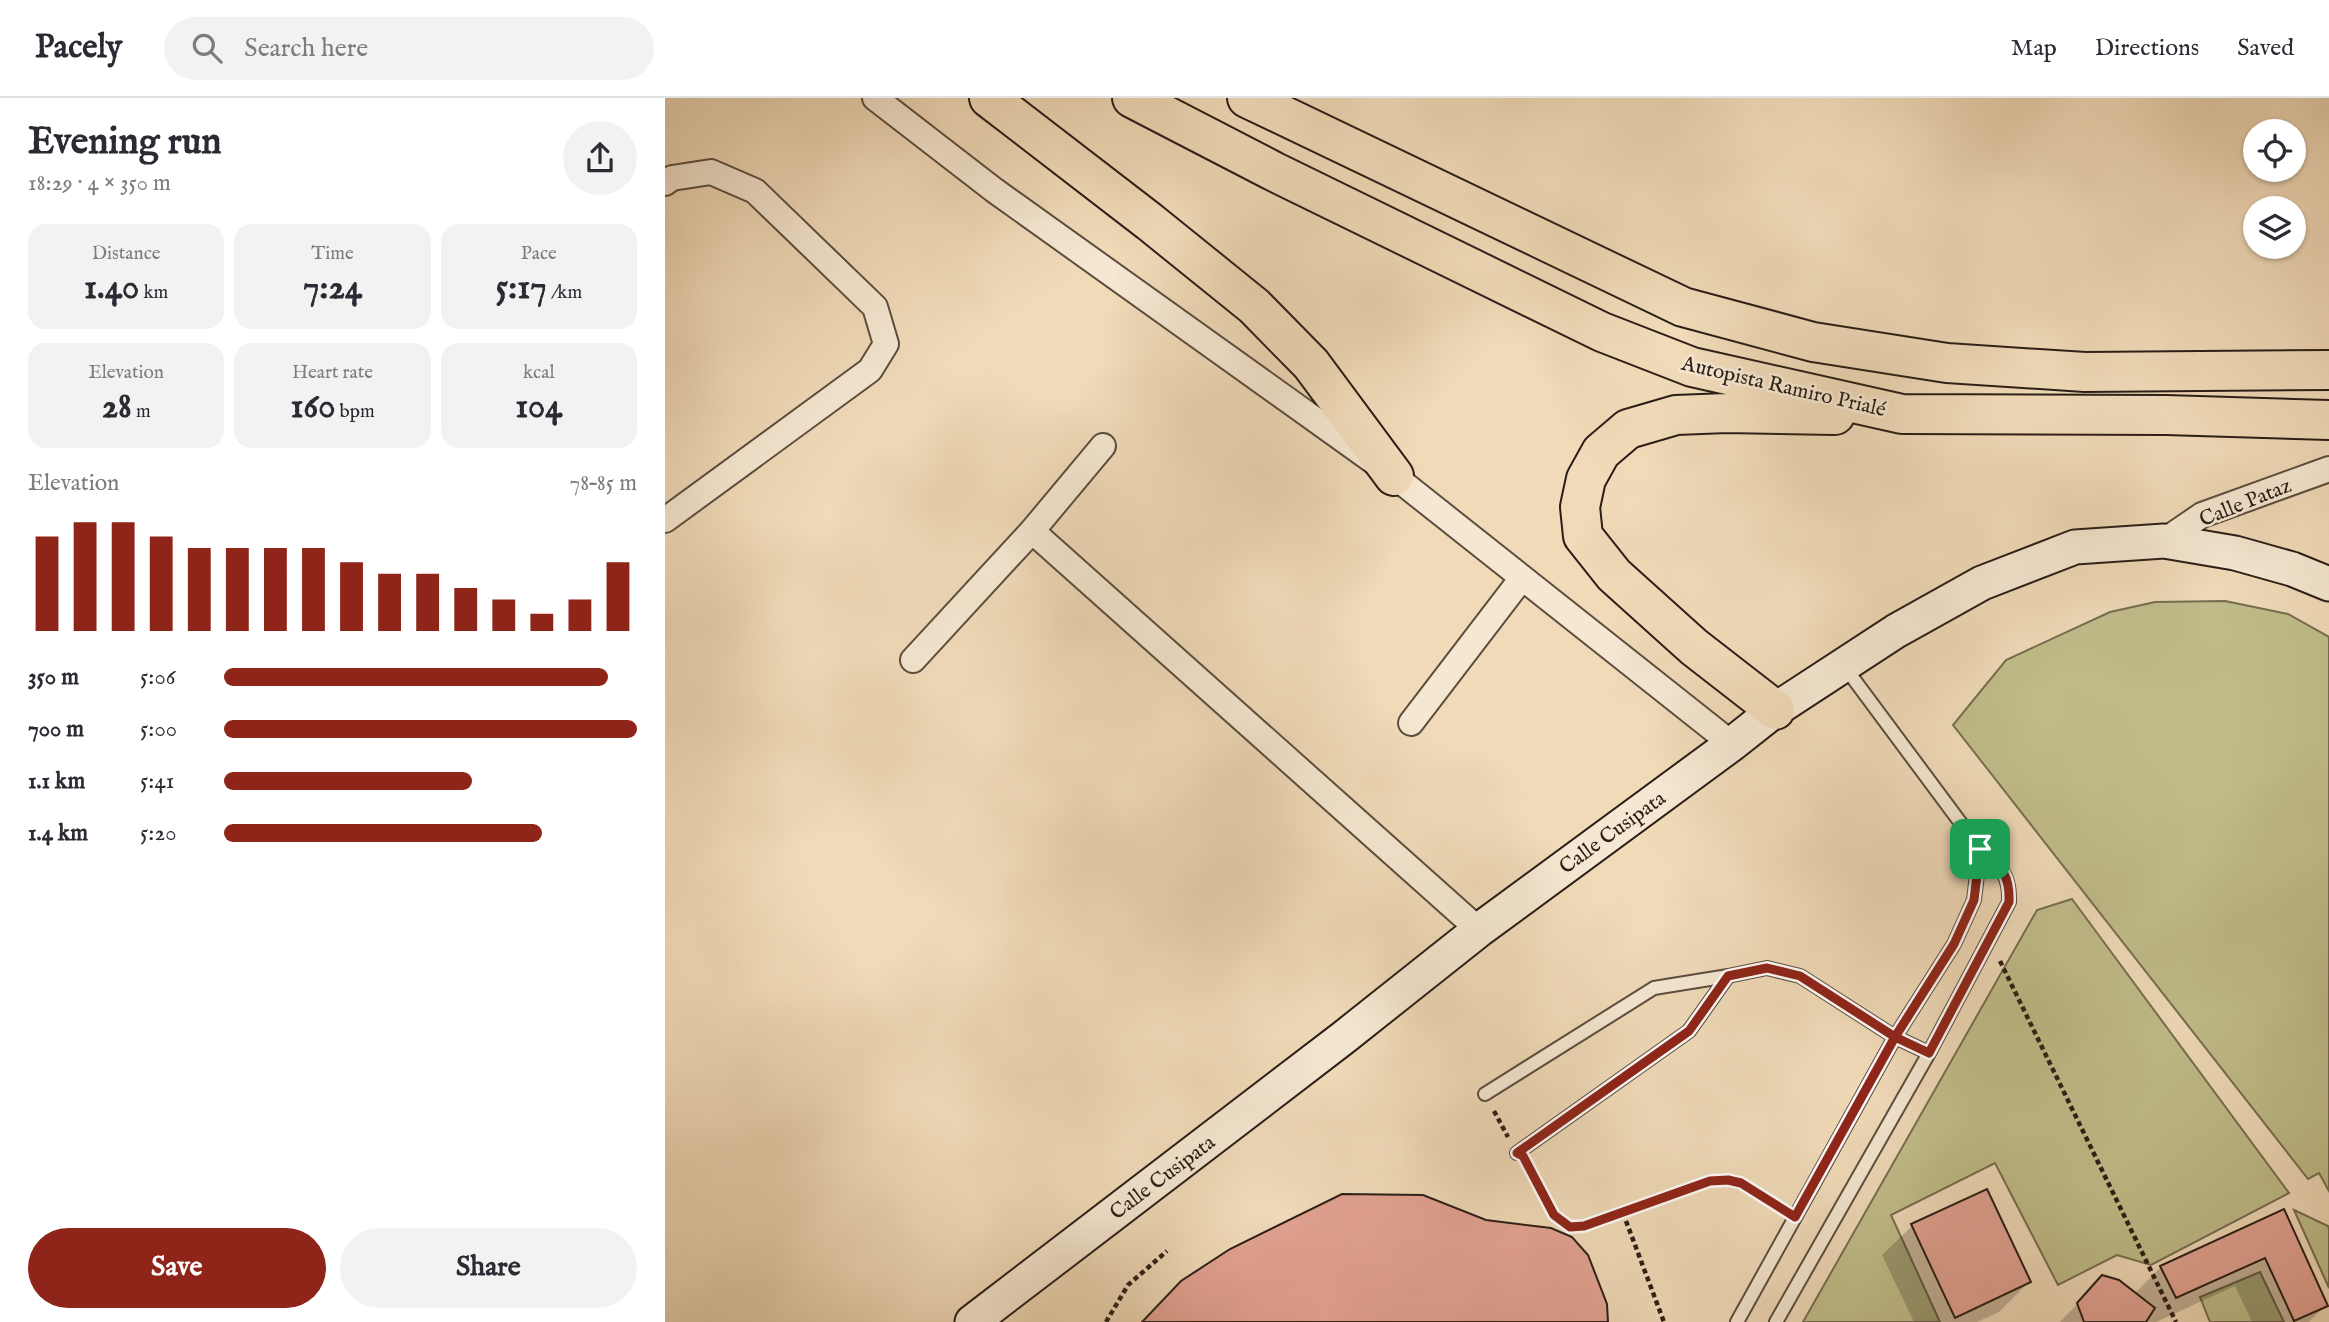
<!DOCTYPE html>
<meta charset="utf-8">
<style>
body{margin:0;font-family:"IM FELL English",serif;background:#f2f2f3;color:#2b2b33;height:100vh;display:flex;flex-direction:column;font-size:26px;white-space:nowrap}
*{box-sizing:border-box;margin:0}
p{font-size:23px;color:#7c7c81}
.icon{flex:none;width:38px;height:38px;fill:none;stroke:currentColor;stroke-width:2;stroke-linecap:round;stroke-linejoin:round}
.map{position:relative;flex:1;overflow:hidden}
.side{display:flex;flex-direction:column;background:#fff;width:665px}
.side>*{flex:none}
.fabs{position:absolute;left:1578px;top:21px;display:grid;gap:14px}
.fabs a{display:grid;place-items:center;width:63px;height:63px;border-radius:50%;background:#fff;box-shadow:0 2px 5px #0004;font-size:35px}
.pin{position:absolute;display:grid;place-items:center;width:60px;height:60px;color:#fff;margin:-30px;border-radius:14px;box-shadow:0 4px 10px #0006}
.round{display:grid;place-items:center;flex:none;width:74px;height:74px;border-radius:37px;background:#f2f2f3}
.head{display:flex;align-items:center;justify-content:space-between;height:119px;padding:0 28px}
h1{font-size:38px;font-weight:700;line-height:52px}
.metrics{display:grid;grid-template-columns:repeat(3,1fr);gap:10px;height:119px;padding:7px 28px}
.metrics div{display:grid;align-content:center;border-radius:18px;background:#f2f2f3;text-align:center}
.metrics b{font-size:35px;font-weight:700}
.metrics small{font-size:19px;font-weight:400}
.metrics p{font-size:19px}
.chart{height:196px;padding:14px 28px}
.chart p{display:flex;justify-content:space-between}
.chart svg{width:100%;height:126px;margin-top:7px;stroke:#8f2418;stroke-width:6}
.primary-button{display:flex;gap:14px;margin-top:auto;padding:14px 28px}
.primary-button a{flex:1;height:80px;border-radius:42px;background:#8f2418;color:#fff;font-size:28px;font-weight:700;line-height:80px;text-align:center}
.primary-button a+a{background:#f2f2f3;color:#2b2b33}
ul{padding:0 28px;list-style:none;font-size:23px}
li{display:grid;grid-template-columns:112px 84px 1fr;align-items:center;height:52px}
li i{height:18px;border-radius:9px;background:#8f2418}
header{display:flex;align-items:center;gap:42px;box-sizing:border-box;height:98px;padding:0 35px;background:#fff;border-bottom:2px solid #e1e1e2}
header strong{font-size:33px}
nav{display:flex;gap:38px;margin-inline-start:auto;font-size:24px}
.search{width:490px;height:63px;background:#f2f2f3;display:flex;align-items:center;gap:18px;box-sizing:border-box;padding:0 24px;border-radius:38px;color:#7c7c81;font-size:26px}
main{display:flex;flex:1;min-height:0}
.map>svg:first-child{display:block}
.green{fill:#c0bd8a;stroke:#756e50;stroke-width:2}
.shadow{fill:#0003}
.building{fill:#e2a292;stroke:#2a1e17;stroke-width:2}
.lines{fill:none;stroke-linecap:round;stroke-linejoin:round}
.lane-casing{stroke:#5c4d3f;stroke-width:16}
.street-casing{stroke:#5c4d3f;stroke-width:28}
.secondary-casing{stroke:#2a1e17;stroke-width:37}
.highway-casing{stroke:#2a1e17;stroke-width:42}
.path{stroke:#2a1e17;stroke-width:4.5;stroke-dasharray:5 3.5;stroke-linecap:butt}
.lane{stroke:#f5e7d1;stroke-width:12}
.street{stroke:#f5e7d1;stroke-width:24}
.secondary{stroke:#f5e7d1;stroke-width:33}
.highway{stroke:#f0dab8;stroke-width:38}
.route-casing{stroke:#fff;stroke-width:14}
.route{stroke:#8f2418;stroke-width:9}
.labels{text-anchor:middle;stroke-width:5;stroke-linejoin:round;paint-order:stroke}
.street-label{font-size:21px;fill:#2a1e17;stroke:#f5e7d1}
</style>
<header>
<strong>Pacely</strong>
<div class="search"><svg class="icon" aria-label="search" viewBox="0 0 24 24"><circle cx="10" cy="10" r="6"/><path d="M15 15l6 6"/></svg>Search here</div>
<nav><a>Map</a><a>Directions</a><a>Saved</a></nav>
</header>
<main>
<section class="side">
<div class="head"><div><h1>Evening run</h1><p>18:29 · 4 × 350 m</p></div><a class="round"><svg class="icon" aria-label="share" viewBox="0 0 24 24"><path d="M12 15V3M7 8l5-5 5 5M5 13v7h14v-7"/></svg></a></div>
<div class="metrics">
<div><p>Distance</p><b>1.40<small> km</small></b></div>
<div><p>Time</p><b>7:24</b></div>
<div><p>Pace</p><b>5:17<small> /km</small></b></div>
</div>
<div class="metrics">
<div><p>Elevation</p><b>28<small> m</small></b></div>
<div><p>Heart rate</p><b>160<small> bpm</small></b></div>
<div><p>kcal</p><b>104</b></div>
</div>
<div class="chart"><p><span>Elevation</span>78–85 m</p>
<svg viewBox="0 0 160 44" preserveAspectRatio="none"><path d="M5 44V11M15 44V6M25 44V6M35 44V11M45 44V15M55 44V15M65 44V15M75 44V15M85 44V20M95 44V24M105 44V24M115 44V29M125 44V33M135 44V38M145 44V33M155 44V20"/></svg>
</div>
<ul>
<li><b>350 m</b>5:06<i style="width:93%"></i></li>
<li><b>700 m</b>5:00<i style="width:100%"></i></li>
<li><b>1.1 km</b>5:41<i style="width:60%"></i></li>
<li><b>1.4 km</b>5:20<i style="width:77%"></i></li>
</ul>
<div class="primary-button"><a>Save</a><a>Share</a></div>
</section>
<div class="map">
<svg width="1664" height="1224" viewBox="0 0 1664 1224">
<rect width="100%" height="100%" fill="#f0dab8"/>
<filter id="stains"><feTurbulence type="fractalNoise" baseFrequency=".00286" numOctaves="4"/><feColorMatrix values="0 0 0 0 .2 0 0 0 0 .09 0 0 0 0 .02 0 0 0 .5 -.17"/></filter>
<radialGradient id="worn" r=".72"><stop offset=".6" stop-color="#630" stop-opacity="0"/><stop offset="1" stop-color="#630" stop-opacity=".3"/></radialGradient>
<path class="green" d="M1560 503 1623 516 1664 539V1093L1654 1075 1643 1081 1288 627 1341 562 1445 514 1490 504Z
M1407 801 1624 1095 1486 1167 1452 1157 1393 1187 1330 1065 1226 1117 1275 1224H1138L1372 812Z
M1629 1112 1663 1128 1664 1131V1190Z
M1595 1174 1619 1224H1545L1535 1199Z"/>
<path class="shadow" d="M1618 1113 1661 1207 1644 1224H1587L1570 1188 1491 1224H1395L1438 1179 1469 1196 1496 1169Z
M1247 1128 1364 1184 1334 1214 1312 1224H1249L1217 1157Z"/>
<path class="building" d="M1322 1091 1366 1184 1290 1220 1246 1126Z
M677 1096 758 1097 821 1122 886 1130 907 1139 923 1157 942 1206 943 1224H477L516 1183 565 1151Z
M1619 1111 1663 1208 1629 1223 1600 1160 1511 1200 1495 1168Z
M1437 1177 1454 1182 1490 1210 1481 1224H1419L1412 1205Z"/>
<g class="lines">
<defs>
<path id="lane" d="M820 996 989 890 1063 878
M852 1055 1024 933 1063 878 1102 870 1135 878 1230 939 1264 955
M1072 1224 1230 939 1289 846 1309 802 1315 751
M1111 1224 1264 955 1344 804C1345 775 1335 770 1315 751L1179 568"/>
<path id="street" d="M210 0 329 92 729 378 1067 646
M0 85 7 80 46 74 90 93 210 209 221 246 205 272 0 422
M367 433 814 832
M1499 443 1537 417 1664 371
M248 562 367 433 438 348
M746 625 857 480"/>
<path id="secondary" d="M307 1224 678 940 814 832 1067 646 1110 612 1231 533 1317 485 1410 449 1499 443 1570 455 1627 471 1664 486"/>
<path id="highway" d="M324 0 485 124 589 208 646 266 729 378
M467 0 608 73 937 234 1027 269 1237 316 1501 317 1664 322
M582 0 1018 209 1148 244 1282 265 1420 274 1664 272
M1110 612 1029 549 949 477 918 438 915 409 921 381 936 354 963 331 1011 317 1062 315 1170 317"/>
</defs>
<use href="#lane" class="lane-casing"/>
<use href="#street" class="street-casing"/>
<use href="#secondary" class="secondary-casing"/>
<use href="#highway" class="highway-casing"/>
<path class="path" d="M1335 863 1511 1224
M829 1013 843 1039
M863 1068C877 1094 886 1129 919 1128L1045 1083C1077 1081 1088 1093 1114 1109
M958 1115 999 1224
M441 1224 463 1187 502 1153"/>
<use href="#lane" class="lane"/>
<use href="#street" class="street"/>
<use href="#secondary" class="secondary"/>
<use href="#highway" class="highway"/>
</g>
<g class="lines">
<defs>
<path id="route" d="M1315 751 1309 802 1289 846 1230 939 1130 1119 1076 1085 1063 1082 1045 1083 919 1128 905 1129 889 1117 858 1058 852 1055 1024 933 1063 878 1102 870 1135 878 1230 939 1264 955 1344 804C1345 775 1336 770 1315 751"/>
</defs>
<use href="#route" class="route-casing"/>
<use href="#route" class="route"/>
</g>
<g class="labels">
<g class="street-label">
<text transform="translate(1119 288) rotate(13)" y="7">Autopista Ramiro Prialé</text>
<text transform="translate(1580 404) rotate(-22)" y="7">Calle Pataz</text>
<text transform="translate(947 734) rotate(-36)" y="7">Calle Cusipata</text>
<text transform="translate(497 1079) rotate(-37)" y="7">Calle Cusipata</text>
</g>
</g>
<rect width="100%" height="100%" filter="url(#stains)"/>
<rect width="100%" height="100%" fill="url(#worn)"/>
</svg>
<div class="fabs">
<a><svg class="icon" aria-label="locate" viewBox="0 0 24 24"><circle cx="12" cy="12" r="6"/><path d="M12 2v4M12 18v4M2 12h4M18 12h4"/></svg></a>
<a><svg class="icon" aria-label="layers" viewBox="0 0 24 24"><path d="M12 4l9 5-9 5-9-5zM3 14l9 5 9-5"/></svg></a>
</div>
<div class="pin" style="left:1315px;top:751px;background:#1e9e55"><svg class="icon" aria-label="arrive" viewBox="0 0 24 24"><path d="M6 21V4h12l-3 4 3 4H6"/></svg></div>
</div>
</main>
